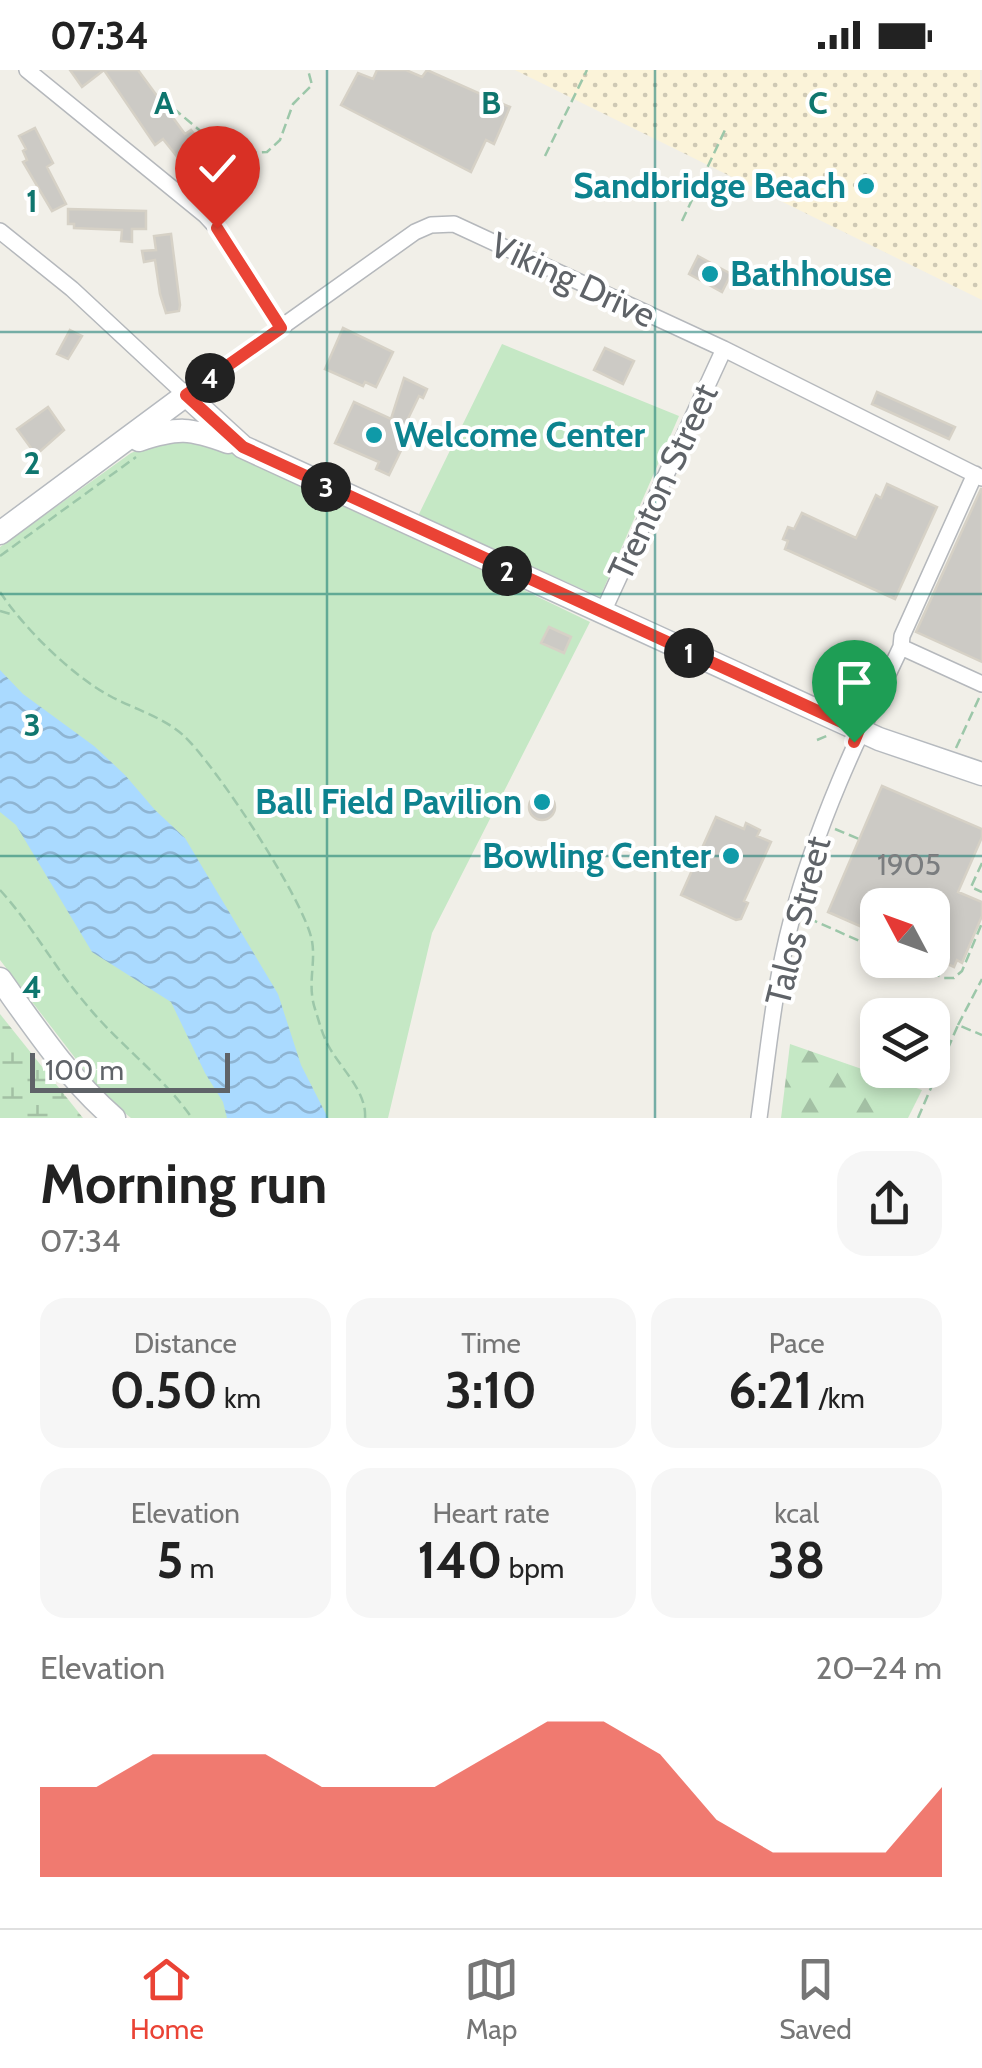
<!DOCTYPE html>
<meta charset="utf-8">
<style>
body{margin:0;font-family:Cabin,sans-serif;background:#f6f6f6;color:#222;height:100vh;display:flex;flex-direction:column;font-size:38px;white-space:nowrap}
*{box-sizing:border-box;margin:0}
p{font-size:32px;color:#767676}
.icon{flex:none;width:55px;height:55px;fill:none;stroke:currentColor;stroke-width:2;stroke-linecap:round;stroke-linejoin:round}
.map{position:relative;height:1048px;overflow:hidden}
.details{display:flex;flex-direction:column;background:#fff;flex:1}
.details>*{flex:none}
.needle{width:65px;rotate:311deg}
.tools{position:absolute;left:860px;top:818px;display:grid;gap:20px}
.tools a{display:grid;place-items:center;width:90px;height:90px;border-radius:20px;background:#fff;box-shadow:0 5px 15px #0003;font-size:50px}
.scale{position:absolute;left:30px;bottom:25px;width:200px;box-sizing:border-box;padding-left:10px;border:5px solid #5f6368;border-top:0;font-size:28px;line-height:35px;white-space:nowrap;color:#5f6368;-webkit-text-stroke:8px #fff;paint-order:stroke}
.pin{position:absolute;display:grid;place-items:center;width:85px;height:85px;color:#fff;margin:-102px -42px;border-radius:50% 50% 50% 0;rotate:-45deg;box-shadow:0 0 10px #0007}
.pin .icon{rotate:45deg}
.km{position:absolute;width:50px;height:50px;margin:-25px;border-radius:50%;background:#222;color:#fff;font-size:28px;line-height:50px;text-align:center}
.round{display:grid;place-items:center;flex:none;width:105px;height:105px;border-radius:30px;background:#f6f6f6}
.head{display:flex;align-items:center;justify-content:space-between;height:170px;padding:0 40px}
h1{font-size:55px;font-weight:800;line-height:75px}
.stats{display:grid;grid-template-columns:repeat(3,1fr);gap:15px;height:170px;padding:10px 40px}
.stats div{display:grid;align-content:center;border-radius:25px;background:#f6f6f6;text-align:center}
.stats b{font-size:50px;font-weight:800}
.stats small{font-size:28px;font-weight:400}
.stats p{font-size:28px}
.chart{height:280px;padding:20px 40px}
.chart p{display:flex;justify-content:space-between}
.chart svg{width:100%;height:180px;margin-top:10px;fill:#ea4335;opacity:.7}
.status{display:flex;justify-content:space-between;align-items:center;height:70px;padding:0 50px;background:#fff;direction:ltr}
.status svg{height:28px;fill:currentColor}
.tab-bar{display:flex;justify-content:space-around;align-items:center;height:140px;border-top:2px solid #e0e0e0;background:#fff;font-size:28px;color:#767676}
.tab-bar a{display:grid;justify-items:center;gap:5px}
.tab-bar .selected{color:#ea4335}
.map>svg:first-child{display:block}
.forest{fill:url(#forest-firs)}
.wetland{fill:url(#wetland-marsh)}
.sand{fill:url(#sand-dots)}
.park{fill:#c5e8c5}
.water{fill:url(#water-waves)}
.building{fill:#cccac5;stroke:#d6d1c6;stroke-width:2.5}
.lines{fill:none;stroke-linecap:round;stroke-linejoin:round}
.street-casing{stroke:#b5b8bc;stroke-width:18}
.secondary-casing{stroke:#b6babf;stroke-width:25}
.path{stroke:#9cc7a9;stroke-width:2.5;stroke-dasharray:10 5;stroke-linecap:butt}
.street{stroke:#fff;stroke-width:15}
.secondary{stroke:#fff;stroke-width:22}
.route-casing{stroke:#fff;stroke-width:20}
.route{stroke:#ea4335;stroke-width:12}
.grid{fill:none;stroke:#0f766e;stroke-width:2.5;stroke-opacity:0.55}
.culture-dot{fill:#0f9aa8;stroke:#fff;stroke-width:4}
.labels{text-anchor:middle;stroke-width:8;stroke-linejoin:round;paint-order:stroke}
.number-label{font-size:30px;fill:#7a7d7f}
.culture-label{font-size:35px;font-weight:bold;fill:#0d838f;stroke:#fff;text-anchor:end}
.street-label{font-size:35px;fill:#5f6368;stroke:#fff}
.grid-label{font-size:32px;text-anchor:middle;font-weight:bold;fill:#0f766e;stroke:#fff;stroke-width:8;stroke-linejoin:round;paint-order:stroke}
</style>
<div class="status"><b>07:34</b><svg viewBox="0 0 49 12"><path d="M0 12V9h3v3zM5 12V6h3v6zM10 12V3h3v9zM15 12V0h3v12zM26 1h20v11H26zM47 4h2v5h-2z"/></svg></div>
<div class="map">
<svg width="982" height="1048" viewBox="0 0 982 1048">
<defs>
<pattern id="forest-firs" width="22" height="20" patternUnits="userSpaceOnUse" patternTransform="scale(2.5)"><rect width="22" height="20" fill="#c5e8c5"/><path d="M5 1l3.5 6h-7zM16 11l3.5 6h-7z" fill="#a3c0a4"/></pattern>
<pattern id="wetland-marsh" width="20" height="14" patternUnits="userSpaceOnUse" patternTransform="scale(2.5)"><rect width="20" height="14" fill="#c5e8c5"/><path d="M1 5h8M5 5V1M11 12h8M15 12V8" fill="none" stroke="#a3c0a4"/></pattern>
<pattern id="sand-dots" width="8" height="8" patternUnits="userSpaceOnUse" patternTransform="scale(2.5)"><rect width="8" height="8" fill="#fbf3d9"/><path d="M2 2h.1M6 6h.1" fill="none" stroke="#cec8b4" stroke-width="1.8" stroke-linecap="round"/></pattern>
<pattern id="water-waves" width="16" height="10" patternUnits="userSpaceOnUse" patternTransform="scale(2.5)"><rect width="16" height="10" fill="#aadaff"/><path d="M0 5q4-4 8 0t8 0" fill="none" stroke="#8eb4d2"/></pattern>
</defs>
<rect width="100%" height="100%" fill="#f1efe8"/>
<path class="forest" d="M790 974 922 1020 908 1048H781Z"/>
<path class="wetland" d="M0 944 83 1048H0Z"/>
<path class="sand" d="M515 0H980L982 230Z"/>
<path class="park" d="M502 274 679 346 600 527 418 446Z
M178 365 216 372 590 552 432 863 388 1048H131L105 1027 0 890V477L131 383Z"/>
<path class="water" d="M0 600 23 624 94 676 125 705 155 740 185 768 278 924 301 995 328 1048H227L223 1032 205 1003 171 932 92 882 16 755 0 742Z"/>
<path class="building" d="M70 0H138L185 64 191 60 213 87 190 103 163 69 155 75 104 0 82 17Z
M377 0H406L422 7 427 0 510 37 494 74 486 70 471 102 341 35 358 3 373 9Z
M35 58 53 93 47 97 66 134 52 141 23 92 27 90 23 81 26 79 19 66Z
M68 139 146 141V159H132V172L121 171 122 160 74 158V154H68Z
M171 164 180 235 179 241 166 243 160 224 155 190 144 192 142 181 156 180 154 166Z
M698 186 731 204 722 222 689 204Z
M343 258 393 282 376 317 365 312 363 316 325 299Z
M70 260 82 266 68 289 57 284Z
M605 278 634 291 623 314 594 300Z
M404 308 427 319 423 328 419 326 405 355 412 358 389 405 376 399 379 392 335 373 354 332 391 349Z
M877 322 955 357 949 369 872 334Z
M48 337 64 360 36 385 17 359Z
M887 414 937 437 895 529 785 479 788 471 783 469 788 457 794 459 802 443 856 468 876 425 881 428Z
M981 419H982V592L916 562Z
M549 557 571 567 564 583 541 573Z
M882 716 982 759V767L958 822 982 832V846L962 893 957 890 954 897 932 887V835H878V864L828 842Z
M529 737a13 13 0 1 1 26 0a13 13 0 1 1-26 0Z
M716 747 744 759 746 753 760 760 757 766 771 772 744 831 748 833 741 849 736 850 681 825Z"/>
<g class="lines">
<defs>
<path id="street" d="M27 0 205 145 217 158 281 259
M0 161 72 219 186 325 415 162 431 155 454 154 724 279 982 408
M602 544 724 279
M901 577 902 566 975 404
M759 1048C768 983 774 916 791 852 816 755 858 667 901 577L982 614"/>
<path id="secondary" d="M139 370C178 357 190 358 228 372
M0 463 186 325 243 377 879 669 982 704
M0 909C35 958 69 1009 114 1048"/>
</defs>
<use href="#street" class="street-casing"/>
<use href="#secondary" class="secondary-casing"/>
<path class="path" d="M173 38 223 80 233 84 267 82 280 70 293 34 312 15 308 0
M545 86 587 0
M682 151 725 60
M0 486 136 387
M0 522C24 558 71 605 110 626 134 639 163 647 183 665 215 694 305 831 312 871 316 894 307 914 315 939 319 951 322 964 328 975 340 998 367 1021 365 1048
M0 541 14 545
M817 670 829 665
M956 678 980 626
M835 759 859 769
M982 793 971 817 982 822
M0 820C32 855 54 897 85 933 118 974 161 1004 192 1048
M808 848 873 877
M903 890 944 908H954L962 901 982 853
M958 955 982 909
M918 1048 958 955 982 965"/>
<use href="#street" class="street"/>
<use href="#secondary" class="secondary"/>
</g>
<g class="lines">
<defs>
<path id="route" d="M217 158 281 258 186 325 243 377 859 660 854 672"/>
</defs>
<use href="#route" class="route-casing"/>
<use href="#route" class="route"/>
</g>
<path class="grid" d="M327 0V1048M655 0V1048M0 262H982M0 524H982M0 786H982"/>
<g class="culture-dot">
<circle cx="866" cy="116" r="10"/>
<circle cx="710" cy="204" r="10"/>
<circle cx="374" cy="365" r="10"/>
<circle cx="542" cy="732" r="10"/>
<circle cx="731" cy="786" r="10"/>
</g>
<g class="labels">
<g class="number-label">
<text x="909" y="805">1905</text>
</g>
<g class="culture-label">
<text x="846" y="128">Sandbridge Beach</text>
<text x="730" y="216" text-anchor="start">Bathhouse</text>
<text x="394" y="377" text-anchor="start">Welcome Center</text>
<text x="522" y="744">Ball Field Pavilion</text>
<text x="711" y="798">Bowling Center</text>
</g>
<g class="street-label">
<text transform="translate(573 210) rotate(25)" y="12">Viking Drive</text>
<text transform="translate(663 412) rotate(-65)" y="12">Trenton Street</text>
<text transform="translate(798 851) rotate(-76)" y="12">Talos Street</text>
</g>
</g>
<g class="grid-label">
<text x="164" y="44">A</text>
<text x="491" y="44">B</text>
<text x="818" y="44">C</text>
<text x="32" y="142">1</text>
<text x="32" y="404">2</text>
<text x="32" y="666">3</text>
<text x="32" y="928">4</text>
</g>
</svg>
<div class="tools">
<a><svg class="needle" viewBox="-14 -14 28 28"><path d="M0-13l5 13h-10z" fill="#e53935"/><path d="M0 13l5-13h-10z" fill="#767676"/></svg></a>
<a><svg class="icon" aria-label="layers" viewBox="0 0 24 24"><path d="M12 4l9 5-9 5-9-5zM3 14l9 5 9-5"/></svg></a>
</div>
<div class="scale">100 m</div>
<div class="pin" style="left:854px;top:672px;background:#1e9e55"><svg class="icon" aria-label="arrive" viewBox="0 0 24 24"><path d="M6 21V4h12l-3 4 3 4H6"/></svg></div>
<div class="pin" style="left:217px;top:158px;background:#d93025"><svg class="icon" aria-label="check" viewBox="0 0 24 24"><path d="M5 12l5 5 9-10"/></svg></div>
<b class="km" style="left:689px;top:583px">1</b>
<b class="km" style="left:507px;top:501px">2</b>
<b class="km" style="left:326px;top:417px">3</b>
<b class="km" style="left:210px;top:308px">4</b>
</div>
<section class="details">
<div class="head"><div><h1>Morning run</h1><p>07:34</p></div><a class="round"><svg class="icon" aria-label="share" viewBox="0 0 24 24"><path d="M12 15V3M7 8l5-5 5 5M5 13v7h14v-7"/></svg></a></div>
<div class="stats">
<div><p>Distance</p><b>0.50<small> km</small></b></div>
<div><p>Time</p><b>3:10</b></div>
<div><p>Pace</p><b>6:21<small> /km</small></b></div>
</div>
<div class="stats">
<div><p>Elevation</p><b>5<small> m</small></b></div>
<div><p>Heart rate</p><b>140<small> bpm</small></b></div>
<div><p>kcal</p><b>38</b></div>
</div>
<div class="chart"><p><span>Elevation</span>20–24 m</p>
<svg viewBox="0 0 160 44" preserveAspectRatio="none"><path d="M0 44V22L10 22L20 14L30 14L40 14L50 22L60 22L70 22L80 14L90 6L100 6L110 14L120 30L130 38L140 38L150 38L160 22V44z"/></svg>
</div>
</section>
<nav class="tab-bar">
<a class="selected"><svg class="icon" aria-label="home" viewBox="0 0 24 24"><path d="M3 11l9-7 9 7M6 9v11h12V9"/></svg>Home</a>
<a><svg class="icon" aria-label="map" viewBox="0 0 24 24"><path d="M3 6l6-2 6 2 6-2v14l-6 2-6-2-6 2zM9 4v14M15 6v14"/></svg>Map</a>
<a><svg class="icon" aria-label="saved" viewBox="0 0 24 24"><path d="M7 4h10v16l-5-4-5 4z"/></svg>Saved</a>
</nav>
